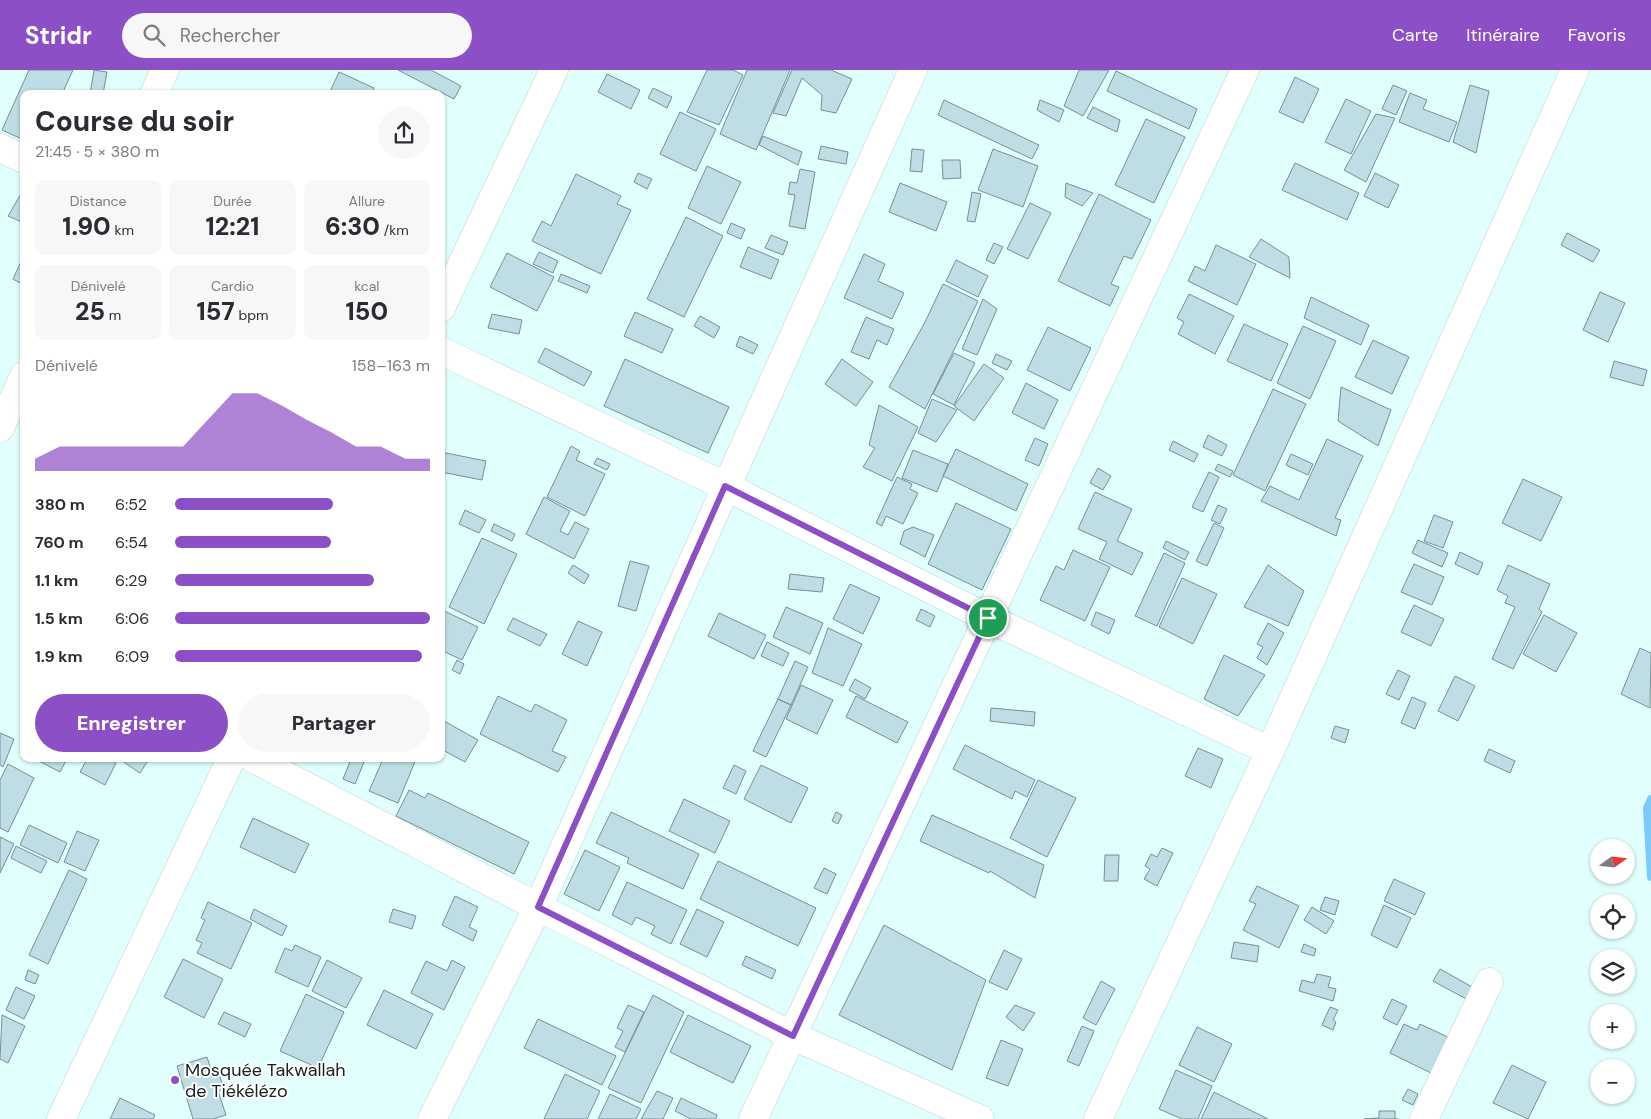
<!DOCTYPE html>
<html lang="fr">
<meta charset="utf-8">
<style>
body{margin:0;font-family:"DM Sans",sans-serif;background:#f7f7f7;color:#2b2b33;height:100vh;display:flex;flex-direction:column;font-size:19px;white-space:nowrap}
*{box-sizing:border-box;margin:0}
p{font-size:16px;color:#7c7c81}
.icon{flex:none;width:28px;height:28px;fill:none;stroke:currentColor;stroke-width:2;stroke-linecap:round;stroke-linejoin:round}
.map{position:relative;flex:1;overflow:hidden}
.panel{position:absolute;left:20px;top:20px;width:425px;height:672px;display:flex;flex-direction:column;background:#fff;border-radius:10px;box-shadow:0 1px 4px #0004}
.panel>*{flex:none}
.needle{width:32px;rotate:75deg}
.fabs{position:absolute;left:1590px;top:769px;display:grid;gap:10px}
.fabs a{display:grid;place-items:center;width:45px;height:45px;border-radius:50%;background:#fff;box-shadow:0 1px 4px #0004;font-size:25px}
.pin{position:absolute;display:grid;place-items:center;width:42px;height:42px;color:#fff;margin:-21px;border:2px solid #fff;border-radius:50%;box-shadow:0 1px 5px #0007}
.round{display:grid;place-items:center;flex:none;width:52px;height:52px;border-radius:26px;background:#f7f7f7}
.headline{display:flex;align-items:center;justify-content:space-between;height:85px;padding:0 15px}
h1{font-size:28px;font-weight:800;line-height:38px}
.stats{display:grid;grid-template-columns:repeat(3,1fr);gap:8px;height:85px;padding:5px 15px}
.stats div{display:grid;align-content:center;border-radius:10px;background:#f7f7f7;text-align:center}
.stats b{font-size:25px;font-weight:800}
.stats small{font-size:14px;font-weight:400}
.stats p{font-size:14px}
.chart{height:140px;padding:10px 15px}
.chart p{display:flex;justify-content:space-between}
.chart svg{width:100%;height:90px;margin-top:5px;fill:#8c4fc5;opacity:.7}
.button{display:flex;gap:10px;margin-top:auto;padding:10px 15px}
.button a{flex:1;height:58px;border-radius:30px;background:#8c4fc5;color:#fff;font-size:20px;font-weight:800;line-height:58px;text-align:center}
.button a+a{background:#f7f7f7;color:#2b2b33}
ul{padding:0 15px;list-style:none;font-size:16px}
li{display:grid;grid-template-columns:80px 60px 1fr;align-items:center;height:38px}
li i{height:12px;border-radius:6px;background:#8c4fc5}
header{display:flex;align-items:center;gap:30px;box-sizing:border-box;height:70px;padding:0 25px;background:#8c4fc5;color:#fff}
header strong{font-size:24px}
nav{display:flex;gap:28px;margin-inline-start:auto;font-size:18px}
.search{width:350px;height:45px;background:#f7f7f7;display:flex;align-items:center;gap:12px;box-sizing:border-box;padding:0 18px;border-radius:28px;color:#7c7c81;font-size:19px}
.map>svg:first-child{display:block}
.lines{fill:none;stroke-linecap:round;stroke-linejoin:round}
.stream{stroke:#7bcaf9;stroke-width:8}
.building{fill:#bfdde4;stroke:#759097}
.minor-casing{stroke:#b7d6d3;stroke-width:29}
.minor{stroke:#fff;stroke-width:28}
.route-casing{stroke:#fff;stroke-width:10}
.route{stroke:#8c4fc5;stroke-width:6}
.poi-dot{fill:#8c4fc5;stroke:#fff;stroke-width:2}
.labels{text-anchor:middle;stroke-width:4;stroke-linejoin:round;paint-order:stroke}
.poi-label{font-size:18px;fill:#15201f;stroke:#fff;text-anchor:start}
</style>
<header>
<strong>Stridr</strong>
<div class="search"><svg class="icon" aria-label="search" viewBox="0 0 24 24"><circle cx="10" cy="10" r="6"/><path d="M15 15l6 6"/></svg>Rechercher</div>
<nav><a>Carte</a><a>Itinéraire</a><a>Favoris</a></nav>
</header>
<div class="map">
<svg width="1651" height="1049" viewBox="0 0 1651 1049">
<rect width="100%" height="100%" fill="#e0fffd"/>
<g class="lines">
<path class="stream" d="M1651 729 1647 738 1651 807"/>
</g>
<path class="building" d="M29 0H73L62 24H24V70L2 60Z
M94 0 107 2 103 24H90Z
M398 0H431L461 16 454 29Z
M707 0H733L743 5 719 55 687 42Z
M747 0H790L756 80 720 64Z
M792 0H831L852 9 836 43 821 40 822 25 802 8 786 46 773 43Z
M1079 0H1109L1083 46 1064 36Z
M1116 1 1197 39 1189 59 1107 21Z
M339 2 374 18 371 24H329Z
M607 4 640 20 631 39 598 22Z
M1295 7 1319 19 1303 53 1279 42Z
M1393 15 1407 21 1396 45 1382 39Z
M1470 15 1489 21 1476 83 1453 72Z
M653 18 672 27 667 38 648 28Z
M1410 23 1427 30 1423 39 1457 52 1449 72 1399 52Z
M1346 29 1371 41 1351 84 1325 72Z
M944 30 1039 75 1032 89 938 45Z
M1040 30 1064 40 1059 52 1037 40Z
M1093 37 1120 50 1117 62 1087 48Z
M680 42 716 59 696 101 660 84Z
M1376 44 1395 48 1366 112 1344 100Z
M1146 49 1185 67 1154 133 1115 115Z
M763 66 802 82 798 95 759 75Z
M821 76 848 82 846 94 818 89Z
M912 79 924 80 922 102 910 101Z
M993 79 1038 96 1023 137 978 120Z
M942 90H960L961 108 943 109Z
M1295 93 1359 123 1347 150 1282 120Z
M707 96 741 112 721 154 688 138Z
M800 99 815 102 805 159 789 156 795 125 788 124 790 112 797 113Z
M638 103 652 109 647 119 634 112Z
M1375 103 1399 115 1388 138 1364 126Z
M576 104 621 126 617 134 631 140 601 204 532 171 542 151 551 156Z
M900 113 947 132 936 161 889 142Z
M1066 113 1093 123 1082 136 1065 127Z
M972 122 981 124 975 152 967 151Z
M21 124 24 126V153L8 146Z
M1099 124 1151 150 1132 189 1124 186 1111 214 1119 217 1110 236 1058 211Z
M1030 133 1051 143 1028 189 1007 179Z
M686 147 723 166 684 247 647 229Z
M731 153 745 159 741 169 727 163Z
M1567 163 1600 180 1593 192 1561 175Z
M771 165 788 172 783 185 765 178Z
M1261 169 1289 187 1290 208 1249 187Z
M994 173 1003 177 994 194 986 190Z
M1216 175 1256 194 1237 235 1188 211 1195 196 1205 201Z
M748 177 779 190 771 209 740 197Z
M539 182 558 191 553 203 533 194Z
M507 183 554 207 537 241 490 217Z
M864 184 885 194 878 211 904 223 892 249 844 228Z
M24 185V215L13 209Z
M956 190 988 206 978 227 946 211Z
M561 204 590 216 587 223 558 211Z
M943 214 978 231 925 339 889 317 925 252Z
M1600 222 1625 233 1608 272 1583 260Z
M1189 224 1234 246 1215 284 1178 264 1184 252 1177 248Z
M1311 227 1369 255 1361 275 1304 248Z
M983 229 997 239 977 285 962 279Z
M635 242 673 259 662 283 624 266Z
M492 244 522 250 519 264 488 258Z
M700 246 720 257 714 268 694 256Z
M866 247 894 259 887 275 877 270 869 289 851 282Z
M1244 254 1288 274 1271 311 1227 291Z
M1303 256 1336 271 1310 329 1277 313Z
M1048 257 1091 278 1070 321 1027 300Z
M740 266 758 275 753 284 736 276Z
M1373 270 1409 287 1392 324 1355 307Z
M545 278 592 302 584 316 538 292Z
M954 283 975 293 954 335 933 324Z
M996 284 1012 291 1007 300 992 293Z
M625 289 729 337 708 383 604 336Z
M842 289 873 312 856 336 825 314Z
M1614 291 1647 300 1643 316 1610 307Z
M984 294 1004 308 974 351 954 336Z
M1026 313 1058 330 1044 359 1012 343Z
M1341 317 1391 340 1378 376 1338 351Z
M1273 319 1306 334 1265 421 1233 405Z
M932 329 957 340 936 372 918 363Z
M879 335 918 357 892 411 863 397 875 378 869 375Z
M1208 365 1227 375 1222 386 1203 377Z
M1035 368 1048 374 1039 396 1025 390Z
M1327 369 1363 386 1335 448 1341 450 1336 466 1261 431 1270 416 1299 430Z
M1173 371 1198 384 1194 392 1169 380Z
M571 376 580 381 576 390 605 404 585 446 547 427Z
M956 379 1028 414 1016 441 943 406Z
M913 380 948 394 937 422 902 408Z
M441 382 486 391 482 410 441 402Z
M1291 384 1313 394 1308 405 1286 395Z
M597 388 610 394 607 400 594 394Z
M1218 394 1233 401 1230 407 1215 400Z
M1098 398 1111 406 1103 420 1090 413Z
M1209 402 1219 407 1203 442 1192 437Z
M897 407 912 414 910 419 918 423 903 454 886 446 882 456 876 453Z
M1523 409 1562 427 1541 471 1502 453Z
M1095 422 1132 439 1117 471 1143 483 1132 505 1099 489 1107 472 1078 459Z
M544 427 570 441 560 461 568 465 575 452 589 459 574 489 526 464Z
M956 433 1011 459 982 520 928 494Z
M1218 435 1227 439 1220 454 1211 450Z
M465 440 486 450 479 463 459 454Z
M1434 445 1453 452 1443 478 1424 471Z
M1214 453 1224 458 1207 496 1196 491Z
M494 454 515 464 512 471 491 461Z
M913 457 934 465 925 487 900 474 904 461Z
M482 468 517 484 484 554 449 537Z
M1418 470 1448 483 1442 497 1412 483Z
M1166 471 1189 482 1185 490 1163 478Z
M1073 480 1110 497 1085 551 1040 530 1056 496 1064 500Z
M1460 482 1483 493 1478 505 1455 494Z
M1164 483 1185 493 1157 556 1135 546Z
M630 491 649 496 636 541 618 536Z
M1414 494 1444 507 1432 535 1401 522Z
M573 495 589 505 584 514 568 503Z
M1268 495 1304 521 1288 556 1244 537Z
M1508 495 1550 514 1539 539 1542 542 1513 599 1492 589 1515 537 1505 533 1508 526 1497 520Z
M790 504 824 508 822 522 788 519Z
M1182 508 1217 524 1193 574 1159 557Z
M850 514 880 528 863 564 833 549Z
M1414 535 1444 549 1431 576 1401 562Z
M786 537 823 553 810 584 773 567Z
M921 539 935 546 930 557 916 550Z
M442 540 478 557 462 590 441 580Z
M1096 542 1115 550 1109 564 1091 555Z
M719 543 766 565 754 589 708 566Z
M1544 545 1577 563 1556 602 1523 584Z
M513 548 547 564 540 576 507 560Z
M578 551 602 562 587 596 562 584Z
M1268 553 1284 563 1267 595 1257 588 1263 577 1257 574Z
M828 558 862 574 843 616 812 603Z
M767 572 789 583 783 596 761 586Z
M1640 578 1651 583 1650 638 1621 624Z
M1224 585 1265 605 1238 646 1204 629Z
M457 590 464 594 460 604 452 600Z
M795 591 808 597 791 635 778 629Z
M1398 600 1410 606 1399 630 1386 624Z
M1455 606 1475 616 1458 651 1438 641Z
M855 609 871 618 865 629 849 620Z
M801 615 833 630 817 664 786 649Z
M498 626 531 642 535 634 567 650 552 681 566 687 558 702 480 664Z
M856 626 908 652 897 673 846 647Z
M1412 627 1426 633 1415 659 1401 653Z
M778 629 791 635 766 687 753 681Z
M991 638 1035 642 1034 656 990 651Z
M444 651 478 670 465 692 441 679V656Z
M1335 656 1349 660 1345 673 1331 668Z
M0 663 14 669 3 697 0 695Z
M965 675 1035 710 1027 727 1015 721 1012 729 953 699Z
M1198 678 1223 689 1211 718 1185 706Z
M1489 679 1515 691 1510 703 1484 691Z
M35 689H67L60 702Z
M87 689H108L116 693 105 715 80 702Z
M123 689H149L140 703 122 691Z
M351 689 364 692 355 714 343 709Z
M383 689H416L398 733 369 721Z
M8 694 34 708 8 762 0 758V710Z
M734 695 746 701 736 724 723 718Z
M761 695 808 718 791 753 744 729Z
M1038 710 1076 728 1047 787 1010 768Z
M409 720 425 728 428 723 529 772 514 804 396 746Z
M684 729 730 751 715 783 669 761Z
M611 742 699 784 683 819 627 793 629 788 596 773Z
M836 742 842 745 838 754 832 751Z
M932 745 1044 795 1035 828 990 801 989 803 920 771Z
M253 748 309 774 295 803 240 777Z
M29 755 67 773 58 793 20 775Z
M77 761 99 770 85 801 64 792Z
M0 767 14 774 0 803Z
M16 776 47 791 41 803 11 788Z
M1162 778 1173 783 1157 816 1144 809 1150 799 1145 796 1151 784 1157 787Z
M585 780 620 797 599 841 564 824Z
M1105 785H1119L1118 811H1104Z
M718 791 816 838 798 876 700 829Z
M824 798 836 804 827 824 814 818Z
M69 800 87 809 48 894 29 885Z
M1394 809 1425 823 1415 845 1384 831Z
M627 812 687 840 671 874 651 864 655 856 636 847 632 855 612 845Z
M1257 816 1299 836 1279 878 1243 860 1256 834 1249 831Z
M455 826 478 837 469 857 477 861 473 871 442 855Z
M1325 827 1339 831 1335 845 1320 840Z
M208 832 252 853 231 899 197 883 202 873 196 870 205 850 201 848Z
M1384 835 1411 848 1397 878 1371 865Z
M1312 837 1334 851 1326 864 1304 850Z
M254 839 287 856 282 866 250 849Z
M393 839 416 846 412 859 389 852Z
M697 839 724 852 707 887 680 874Z
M884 855 986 910 952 1000 839 945Z
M1234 872 1259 876 1257 892 1231 888Z
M1304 874 1316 879 1314 886 1301 882Z
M295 875 321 887 308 917 275 902 285 878 292 881Z
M1004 880 1022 889 1007 920 989 912Z
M746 886 776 900 772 909 742 895Z
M183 889 223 909 204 948 164 927Z
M327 890 362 908 346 938 312 921Z
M452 890 465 897 444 940 411 923 426 891 447 901Z
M1440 899 1474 918 1468 930 1433 911Z
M28 900 39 905 35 914 25 910Z
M1317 904 1331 907 1328 917 1336 919 1333 931 1299 921 1302 910 1314 913Z
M1101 911 1115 919 1096 955 1083 948Z
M16 917 35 926 24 949 6 940Z
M384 920 433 944 416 979 367 955Z
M306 924 344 942 318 998 280 981Z
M653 925 684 942 641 1033 608 1018Z
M1392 929 1407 936 1397 955 1383 948Z
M628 935 644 942 625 982 615 977 623 961 617 958Z
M1015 935 1035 943 1023 961 1006 947Z
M1330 937 1338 940 1333 950 1336 952 1333 960 1322 955Z
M224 942 251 954 245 967 218 954Z
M2 945 25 956 8 993 0 989Z
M688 945 751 976 733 1013 670 982Z
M538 949 616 986 602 1015 524 978Z
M1404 954 1417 960 1420 954 1450 968 1433 1004 1390 983Z
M1082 956 1094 961 1079 996 1067 991Z
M1197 957 1232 974 1214 1012 1179 995Z
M1001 970 1023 979 1008 1016 986 1008Z
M207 987 213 1006 219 1004 224 1019 218 1021 226 1045 213 1049H193L177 996Z
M1512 995 1546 1012 1528 1049 1493 1033Z
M1176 1000 1212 1016 1198 1049H1182L1159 1039Z
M565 1004 600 1021 587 1049H544Z
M1408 1019 1418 1024 1413 1035 1402 1030Z
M657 1021 673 1028 663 1049H641Z
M1214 1022 1268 1049H1201Z
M610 1024 641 1039 636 1049H598Z
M120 1028 155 1045 153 1049H110Z
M681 1028 717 1045 716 1049H691L675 1041Z
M1379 1041H1395V1049H1398H1364L1379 1048Z"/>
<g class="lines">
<defs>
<path id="minor" d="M154 24 165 0
M0 78 24 89
M441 238 554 0
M441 281 725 416 988 548 1270 681
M0 358 24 306
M254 689 538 837 793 966 980 1049
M61 1049 231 689
M432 1049 538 837 913 0
M753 1049 1245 0
M1098 1049 1270 681 1575 0
M1424 1049 1489 912"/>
</defs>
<use href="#minor" class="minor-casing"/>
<use href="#minor" class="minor"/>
</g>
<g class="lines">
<defs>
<path id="route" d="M725 416 988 548 793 966 538 837Z"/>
</defs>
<use href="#route" class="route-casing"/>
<use href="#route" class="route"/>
</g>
<circle class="poi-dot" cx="175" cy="1010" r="5"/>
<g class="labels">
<g class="poi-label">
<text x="185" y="1006">Mosquée Takwallah<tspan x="185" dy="21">de Tiékélézo</tspan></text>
</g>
</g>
</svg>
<div class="fabs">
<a><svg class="needle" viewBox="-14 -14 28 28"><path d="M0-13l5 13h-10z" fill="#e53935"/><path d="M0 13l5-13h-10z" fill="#7c7c81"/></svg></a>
<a><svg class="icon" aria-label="locate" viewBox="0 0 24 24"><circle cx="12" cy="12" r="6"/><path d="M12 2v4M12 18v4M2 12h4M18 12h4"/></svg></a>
<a><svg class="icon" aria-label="layers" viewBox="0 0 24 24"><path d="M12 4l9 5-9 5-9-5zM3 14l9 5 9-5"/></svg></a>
<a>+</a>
<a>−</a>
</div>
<div class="pin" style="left:988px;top:548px;background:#1e9e55"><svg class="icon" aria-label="arrive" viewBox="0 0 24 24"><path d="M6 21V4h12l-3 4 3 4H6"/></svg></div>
<section class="panel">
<div class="headline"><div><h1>Course du soir</h1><p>21:45 · 5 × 380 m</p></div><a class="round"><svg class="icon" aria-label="share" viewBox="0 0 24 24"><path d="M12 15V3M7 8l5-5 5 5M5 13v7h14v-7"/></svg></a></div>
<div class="stats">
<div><p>Distance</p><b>1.90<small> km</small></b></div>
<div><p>Durée</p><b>12:21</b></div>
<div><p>Allure</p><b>6:30<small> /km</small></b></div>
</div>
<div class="stats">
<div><p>Dénivelé</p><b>25<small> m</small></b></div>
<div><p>Cardio</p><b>157<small> bpm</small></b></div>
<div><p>kcal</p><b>150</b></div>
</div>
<div class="chart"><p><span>Dénivelé</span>158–163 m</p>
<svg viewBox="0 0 160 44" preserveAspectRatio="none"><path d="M0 44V38L10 32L20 32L30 32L40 32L50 32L60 32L70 19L80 6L90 6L100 12L110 19L120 25L130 32L140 32L150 38L160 38V44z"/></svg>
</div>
<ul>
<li><b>380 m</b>6:52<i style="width:62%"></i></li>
<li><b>760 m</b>6:54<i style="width:61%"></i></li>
<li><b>1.1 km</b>6:29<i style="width:78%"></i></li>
<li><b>1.5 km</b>6:06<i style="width:100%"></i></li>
<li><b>1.9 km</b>6:09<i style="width:97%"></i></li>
</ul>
<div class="button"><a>Enregistrer</a><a>Partager</a></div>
</section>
</div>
